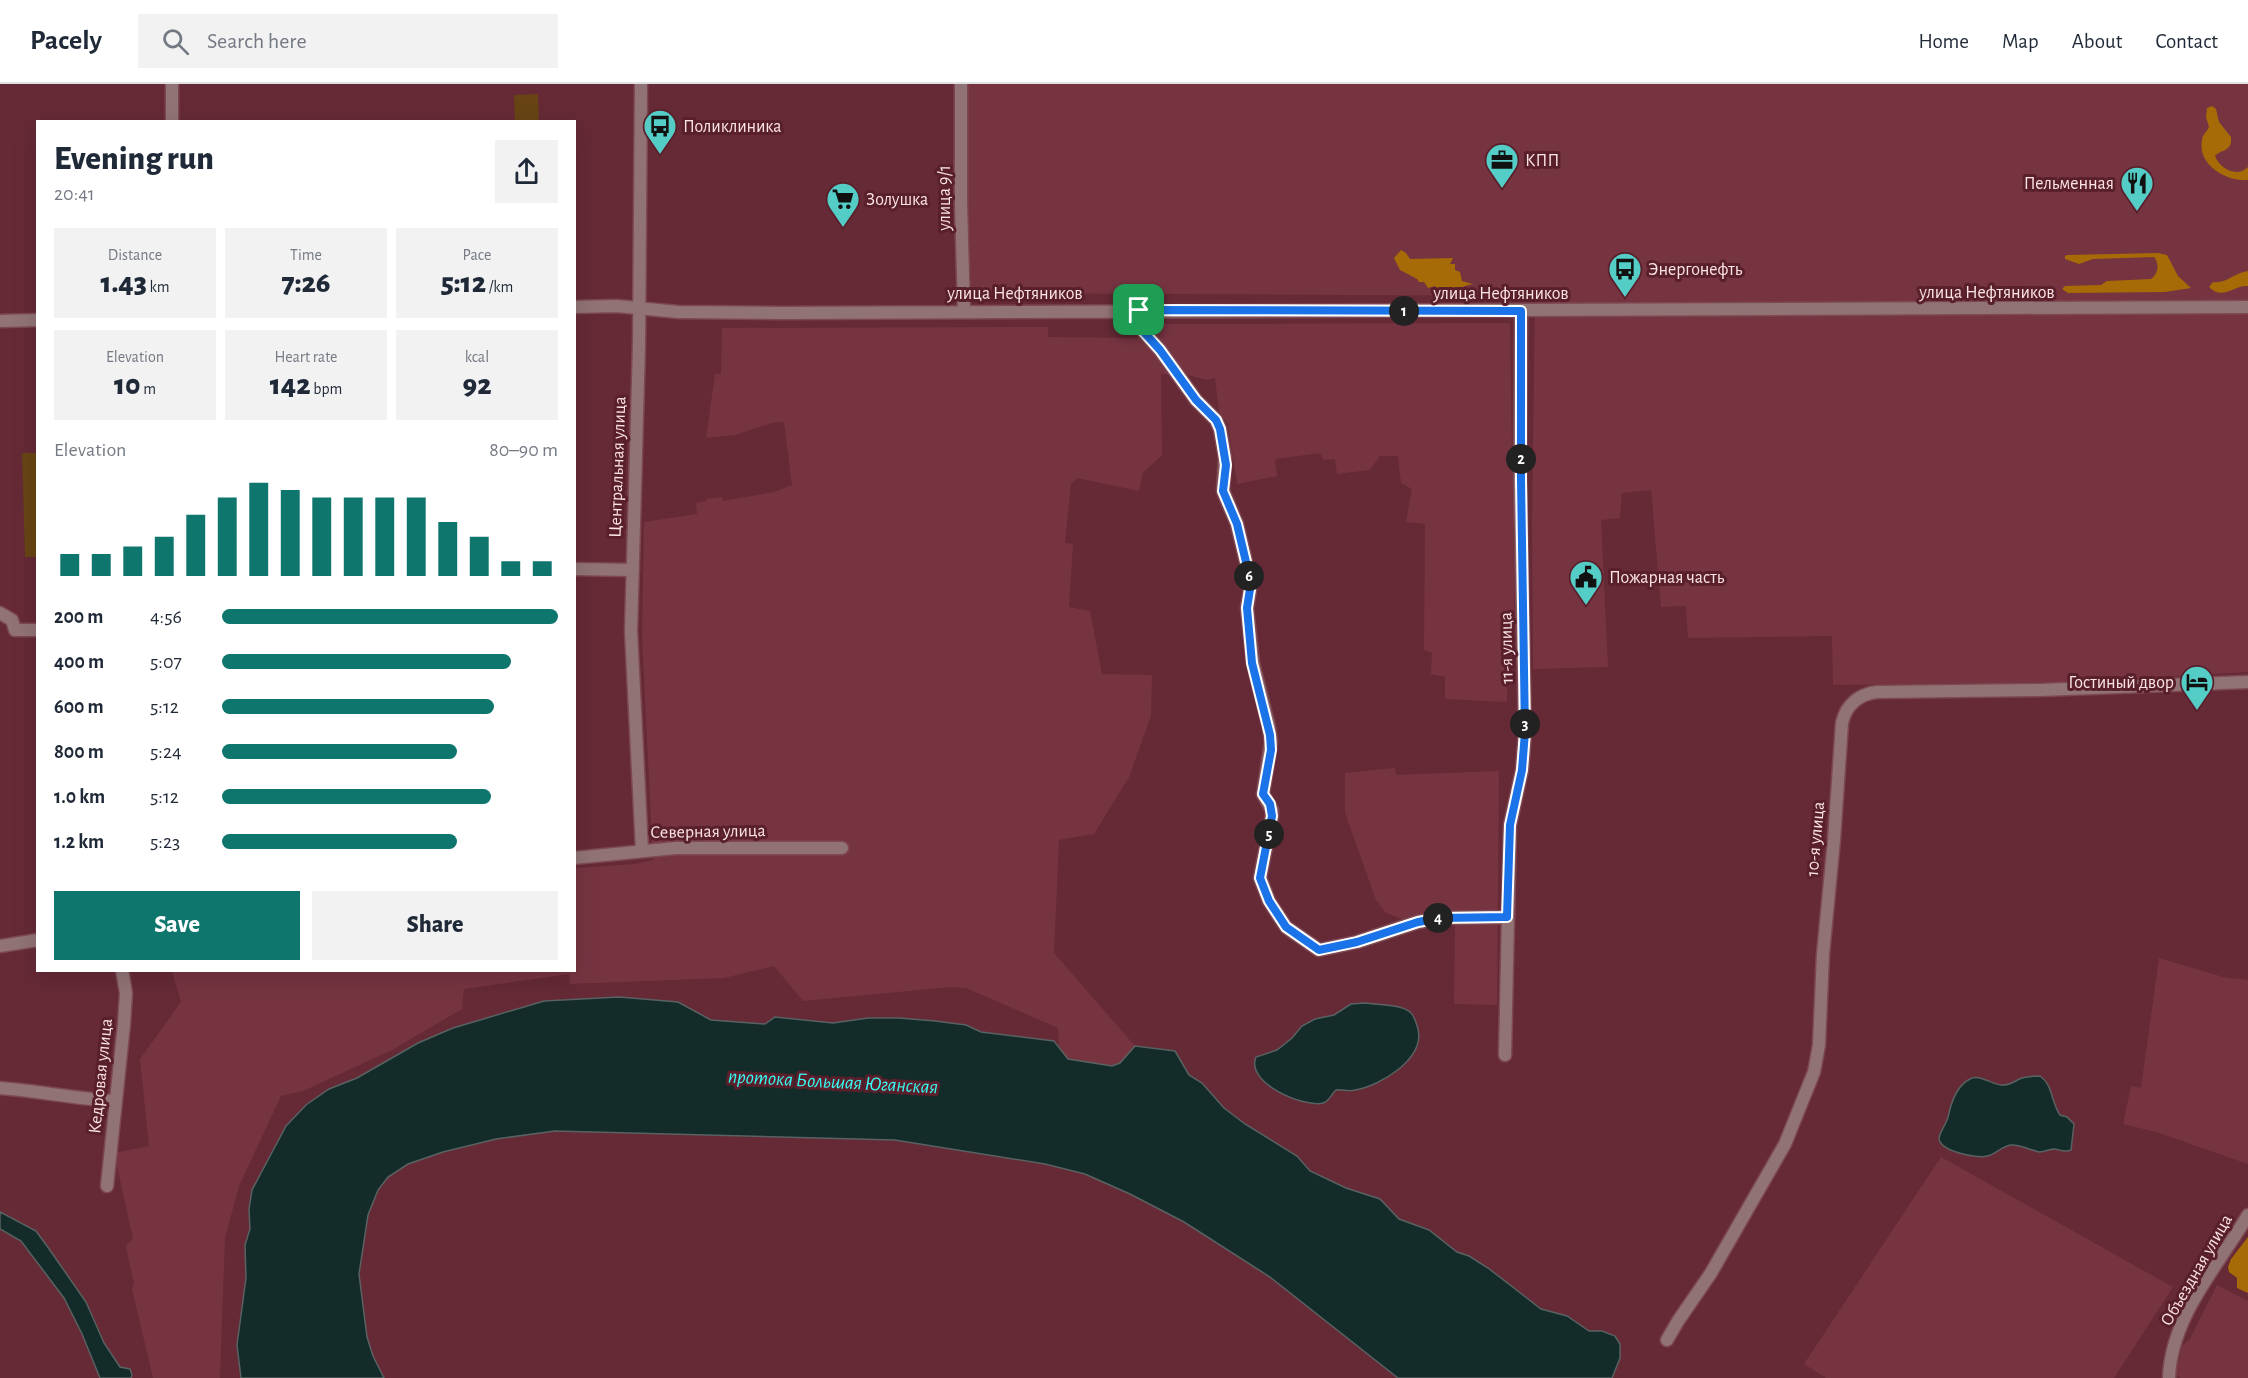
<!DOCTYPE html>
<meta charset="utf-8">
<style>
body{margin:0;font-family:"Alegreya Sans",sans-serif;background:#f2f2f3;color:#1f2937;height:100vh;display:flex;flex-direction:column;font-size:22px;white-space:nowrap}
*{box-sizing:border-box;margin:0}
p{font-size:20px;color:#747a83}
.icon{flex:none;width:33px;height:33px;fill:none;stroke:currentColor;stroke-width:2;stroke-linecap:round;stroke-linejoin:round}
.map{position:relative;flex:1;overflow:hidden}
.drawer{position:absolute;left:36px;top:36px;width:540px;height:852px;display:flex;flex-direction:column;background:#fff;border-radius:0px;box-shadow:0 6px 24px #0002}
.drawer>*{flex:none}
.pin{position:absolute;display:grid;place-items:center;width:51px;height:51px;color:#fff;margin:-26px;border-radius:12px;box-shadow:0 3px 9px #0006}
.km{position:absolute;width:30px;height:30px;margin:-15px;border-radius:50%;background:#222;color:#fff;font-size:16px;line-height:30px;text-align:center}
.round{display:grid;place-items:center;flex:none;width:63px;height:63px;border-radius:0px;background:#f2f2f3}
.summary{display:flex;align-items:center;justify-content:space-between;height:102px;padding:0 18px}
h1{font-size:33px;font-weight:800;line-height:45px}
.metrics{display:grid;grid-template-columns:repeat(3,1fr);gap:9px;height:102px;padding:6px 18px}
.metrics div{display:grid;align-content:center;border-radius:0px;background:#f2f2f3;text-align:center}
.metrics b{font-size:30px;font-weight:800}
.metrics small{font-size:16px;font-weight:400}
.metrics p{font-size:16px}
.chart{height:168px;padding:12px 18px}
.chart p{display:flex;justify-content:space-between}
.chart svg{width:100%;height:108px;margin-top:6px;stroke:#0f766e;stroke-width:6}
.action{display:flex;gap:12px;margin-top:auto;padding:12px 18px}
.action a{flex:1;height:69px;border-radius:0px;background:#0f766e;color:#fff;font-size:24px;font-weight:800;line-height:69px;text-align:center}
.action a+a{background:#f2f2f3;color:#1f2937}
ul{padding:0 18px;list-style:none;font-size:20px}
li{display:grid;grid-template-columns:96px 72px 1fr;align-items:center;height:45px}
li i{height:15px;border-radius:8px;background:#0f766e}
header{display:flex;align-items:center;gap:36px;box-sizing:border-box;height:84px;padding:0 30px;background:#fff;border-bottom:2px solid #e0e1e3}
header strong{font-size:28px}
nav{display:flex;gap:33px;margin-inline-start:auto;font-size:21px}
.search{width:420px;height:54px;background:#f2f2f3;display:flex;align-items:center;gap:15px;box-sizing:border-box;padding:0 21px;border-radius:0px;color:#747a83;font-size:22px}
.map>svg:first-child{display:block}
.built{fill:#763441}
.green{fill:#684414}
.forest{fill:#a66a07}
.water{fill:#132b29;stroke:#596262;stroke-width:1.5}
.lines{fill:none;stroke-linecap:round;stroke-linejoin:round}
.minor-casing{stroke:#7d4852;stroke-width:15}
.minor{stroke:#917376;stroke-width:12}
.route-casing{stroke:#fff;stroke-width:12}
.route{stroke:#1a73e8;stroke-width:8}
.labels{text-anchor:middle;stroke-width:6;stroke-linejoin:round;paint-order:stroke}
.poi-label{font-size:18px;fill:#fbe4e6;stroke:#591f2b;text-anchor:start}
.street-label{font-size:18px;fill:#fbe4e6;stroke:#591f2b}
.water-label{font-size:20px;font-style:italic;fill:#36fcf2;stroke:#591f2b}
</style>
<header>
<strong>Pacely</strong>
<div class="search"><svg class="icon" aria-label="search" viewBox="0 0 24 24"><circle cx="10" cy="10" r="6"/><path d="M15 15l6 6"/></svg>Search here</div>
<nav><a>Home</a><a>Map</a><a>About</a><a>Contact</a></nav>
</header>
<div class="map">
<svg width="2248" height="1294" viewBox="0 0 2248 1294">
<rect width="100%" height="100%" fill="#652a36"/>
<path class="built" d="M968 0H2248V588L2070 598 1833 601 1832 552 1688 554 1686 522 1661 523 1651 406 1622 409 1620 434 1601 436 1608 583 1533 585 1532 435 1535 212 971 209 968 114Z
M1510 239 1515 566 1508 567 1507 618 1445 615V593L1431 590 1432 569 1424 566 1425 440 1406 438 1412 405 1401 399 1398 372H1380L1370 386 1337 390 1335 375 1323 376 1321 369 1275 375 1277 392 1237 400 1228 340 1219 328 1215 294 1207 296 1185 290H1161L1162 371 1143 389 1139 407 1077 394 1071 400 1065 459 1073 460 1069 523 1090 527 1102 590 1152 591 1151 632 1129 693 1094 750 1059 756 1054 869 1135 962 1120 979 1112 982 1068 975 1059 961 1058 944 966 904 951 903 803 917 774 882 724 894 570 900 569 890 464 905 462 925 392 966 303 1007 281 1012 239 1102 225 1154 220 1294H153L132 1205 134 1199 126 1162 133 1154 114 1069 149 1062 140 975 181 918 172 887 574 886 575 784 635 780 653 776 642 553 644 438 697 430 696 419 706 417V415L722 413 723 417 774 408 792 401 784 338 772 339 735 351 706 354 715 290H721L722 244 1048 243V253L1139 254 1153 240Z
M1395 684 1396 691 1499 687 1497 921 1454 920 1455 841 1423 843 1386 829 1376 816 1345 729V689Z
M2159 874 2223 893 2248 896V1080L2156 1048 2123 1040 2131 1002 2141 1004Z
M1941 1073 2173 1203 2114 1294H1826L1804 1280Z
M2217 1201 2248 1217V1294H2181L2176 1291 2182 1262 2190 1255Z"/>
<path class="green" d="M538 10 539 37H515L514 11Z
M22 369H37V473H25Z"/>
<path class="forest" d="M2212 22 2216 25 2219 38 2231 53V59C2228 68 2220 66 2215 72 2220 85 2237 94 2248 83V96C2227 98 2197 81 2202 56 2202 51 2207 48 2209 43L2206 33 2207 24Z
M1401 166 1406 169 1410 175 1453 174 1450 180H1455V186L1460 188 1462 197 1473 200C1453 203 1452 218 1435 202L1428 204 1424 198H1419L1417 195 1400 186 1394 174Z
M2158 169 2167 171 2178 192 2191 204 2165 208 2068 209 2062 205 2065 202 2101 201 2107 197 2151 195C2158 190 2160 180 2154 173L2093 175 2079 180 2065 175V172L2067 171Z
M2248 187V202C2233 201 2223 217 2209 203L2213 198C2226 200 2234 189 2248 187Z
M2248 1153V1209L2237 1204V1194L2229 1188 2228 1183 2231 1175Z"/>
<path class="water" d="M619 913 678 918 711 936 765 940 775 933 833 939 868 934H899L935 937 966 941 981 948 1054 957 1068 975 1112 982 1120 979 1135 962 1175 967 1189 991 1202 999 1224 1024 1245 1040 1297 1072 1310 1087 1346 1104 1380 1115 1399 1135 1429 1146 1457 1168 1469 1172 1488 1184 1541 1225 1567 1232 1589 1247H1602L1615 1252 1620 1260V1274L1612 1294H1398L1270 1193 1184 1138 1130 1110 1085 1090 1045 1080 895 1056 555 1047 496 1055 443 1068 408 1080 388 1093 378 1106 368 1131 359 1190 367 1253 373 1272 384 1294H241L237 1261 246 1194 245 1161 250 1145 249 1125 252 1106 286 1042 306 1021 329 1005 357 994 418 959 453 944 544 917Z
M1365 919C1378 921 1400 920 1410 928 1415 932 1416 939 1418 945 1425 975 1380 1002 1355 1006 1348 1008 1343 1005 1336 1006 1331 1010 1330 1017 1323 1019 1304 1024 1245 999 1256 973L1277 966 1292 954 1302 942 1315 935 1334 931 1351 920Z
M2040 992C2053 1001 2051 1018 2060 1031L2067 1033 2074 1040 2071 1066C2063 1069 2060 1065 2053 1065 2048 1066 2044 1068 2039 1068 2030 1066 2022 1061 2012 1061 2002 1061 1996 1071 1987 1072 1977 1075 1939 1067 1939 1054 1940 1047 1948 1038 1949 1029 1952 1016 1958 1001 1970 995 1980 990 1991 1000 2001 1001 2010 1002 2014 997 2022 994 2028 992 2034 992 2040 992Z
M0 1128 36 1147 47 1162 86 1218 104 1259 120 1283 130 1285 132 1291 131 1294H100L82 1250 64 1214 21 1157 0 1145Z"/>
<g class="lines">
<defs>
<path id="minor" d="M172 0V38
M641 0 639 261 631 547 642 766
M961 0V119L964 227
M574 223 617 222 678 228 780 229 2248 223
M1139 226 1142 246 1160 266 1196 316 1216 336 1220 345 1225 374 1223 407 1237 440 1251 499 1247 524 1253 579 1269 643 1271 658 1263 710 1272 726V732L1260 794 1269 817 1286 843 1319 866 1357 858 1418 838 1440 834 1507 833
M0 237 38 236
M574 485 633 486
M0 529 12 536 15 546H38
M574 774 676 764H842
M0 862 38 856
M1505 971 1510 741 1522 686 1525 648 1520 396 1521 227
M0 1004C39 1007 76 1015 115 1017
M107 1102 124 940 126 909 122 886
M1667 1256 1678 1237 1711 1189 1785 1060 1814 988 1819 961 1823 870 1834 756 1842 639C1846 621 1859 610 1877 608L2040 606 2248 598
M2169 1294C2171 1232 2218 1182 2248 1131"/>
</defs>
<use href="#minor" class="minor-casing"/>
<use href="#minor" class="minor"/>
</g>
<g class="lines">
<defs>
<path id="route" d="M1139 226 1521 227V396L1525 648 1522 686 1510 741 1507 833 1440 834 1418 838 1357 858 1319 866 1286 843 1269 817 1260 794 1272 732 1270 720 1263 710 1271 666 1270 651 1252 579 1247 524 1251 499 1237 440 1223 407 1226 381 1220 345 1216 336 1196 316 1160 266 1142 246Z"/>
</defs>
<use href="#route" class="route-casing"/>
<use href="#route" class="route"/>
</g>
<defs>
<symbol id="bus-pin" viewBox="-11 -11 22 30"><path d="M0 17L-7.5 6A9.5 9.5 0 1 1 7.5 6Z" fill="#54cdc6" stroke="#591f2b"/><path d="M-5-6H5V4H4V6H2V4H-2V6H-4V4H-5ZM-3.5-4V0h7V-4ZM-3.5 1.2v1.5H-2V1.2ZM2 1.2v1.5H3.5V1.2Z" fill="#111"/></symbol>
<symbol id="office-pin" viewBox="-11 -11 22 30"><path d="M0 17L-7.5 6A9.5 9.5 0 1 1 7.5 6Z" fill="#54cdc6" stroke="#591f2b"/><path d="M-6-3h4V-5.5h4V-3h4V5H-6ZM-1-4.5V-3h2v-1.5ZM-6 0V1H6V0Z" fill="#111"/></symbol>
<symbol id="restaurant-pin" viewBox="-11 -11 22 30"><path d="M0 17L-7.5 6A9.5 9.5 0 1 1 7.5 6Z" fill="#54cdc6" stroke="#591f2b"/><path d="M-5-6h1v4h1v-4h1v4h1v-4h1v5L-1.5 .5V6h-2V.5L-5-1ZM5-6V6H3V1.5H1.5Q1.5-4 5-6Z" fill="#111"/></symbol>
<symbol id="supermarket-pin" viewBox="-11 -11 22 30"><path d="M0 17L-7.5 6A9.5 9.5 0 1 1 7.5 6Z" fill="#54cdc6" stroke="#591f2b"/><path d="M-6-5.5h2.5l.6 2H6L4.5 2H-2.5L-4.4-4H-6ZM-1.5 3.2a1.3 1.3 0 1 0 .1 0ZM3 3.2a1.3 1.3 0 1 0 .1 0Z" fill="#111"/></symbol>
<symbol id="civic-pin" viewBox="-11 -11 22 30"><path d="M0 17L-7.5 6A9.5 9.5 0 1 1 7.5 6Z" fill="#54cdc6" stroke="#591f2b"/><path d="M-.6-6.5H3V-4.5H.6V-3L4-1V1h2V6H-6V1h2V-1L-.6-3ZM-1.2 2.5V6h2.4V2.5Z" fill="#111"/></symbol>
<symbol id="hotel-pin" viewBox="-11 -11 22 30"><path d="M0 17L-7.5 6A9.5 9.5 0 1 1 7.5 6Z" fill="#54cdc6" stroke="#591f2b"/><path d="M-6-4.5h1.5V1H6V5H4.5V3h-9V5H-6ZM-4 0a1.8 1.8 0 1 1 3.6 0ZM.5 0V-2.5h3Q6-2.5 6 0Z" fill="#111"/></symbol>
</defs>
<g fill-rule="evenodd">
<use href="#bus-pin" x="641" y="23" width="38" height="52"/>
<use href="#office-pin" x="1483" y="57" width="38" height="52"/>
<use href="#restaurant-pin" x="2118" y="80" width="38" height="52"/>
<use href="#supermarket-pin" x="824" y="96" width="38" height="52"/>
<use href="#bus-pin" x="1606" y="166" width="38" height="52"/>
<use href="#civic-pin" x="1567" y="474" width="38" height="52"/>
<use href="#hotel-pin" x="2178" y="579" width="38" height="52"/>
</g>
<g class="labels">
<g class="poi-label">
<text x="683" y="48">Поликлиника</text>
<text x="1525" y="82">КПП</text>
<text x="2114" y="105" text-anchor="end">Пельменная</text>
<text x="866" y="121">Золушка</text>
<text x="1648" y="191">Энергонефть</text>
<text x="1609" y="499">Пожарная часть</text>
<text x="2174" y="604" text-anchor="end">Гостиный двор</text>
</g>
<g class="street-label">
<text transform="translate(944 114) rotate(-90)" y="6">улица 9/1</text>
<text x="1987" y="214">улица Нефтяников</text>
<text x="1015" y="215">улица Нефтяников</text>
<text x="1501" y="215">улица Нефтяников</text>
<text transform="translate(617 383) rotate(-88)" y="6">Центральная улица</text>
<text transform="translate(1506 564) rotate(-91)" y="6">11-я улица</text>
<text transform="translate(708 747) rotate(-1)" y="6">Северная улица</text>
<text transform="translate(1815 755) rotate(-85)" y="6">10-я улица</text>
<text transform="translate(100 992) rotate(-84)" y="6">Кедровая улица</text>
<text transform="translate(2196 1186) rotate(-60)" y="6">Объездная улица</text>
</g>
<g class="water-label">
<text transform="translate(833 997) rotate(3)" y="7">протока Большая Юганская</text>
</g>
</g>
</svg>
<div class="pin" style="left:1139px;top:226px;background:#1e9e55"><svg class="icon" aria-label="arrive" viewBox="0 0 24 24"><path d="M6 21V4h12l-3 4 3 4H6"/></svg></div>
<b class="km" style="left:1404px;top:227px">1</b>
<b class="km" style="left:1521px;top:375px">2</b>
<b class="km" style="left:1525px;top:640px">3</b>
<b class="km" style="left:1438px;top:834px">4</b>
<b class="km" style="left:1269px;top:750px">5</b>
<b class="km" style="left:1249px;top:492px">6</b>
<section class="drawer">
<div class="summary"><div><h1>Evening run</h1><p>20:41</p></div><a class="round"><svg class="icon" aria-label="share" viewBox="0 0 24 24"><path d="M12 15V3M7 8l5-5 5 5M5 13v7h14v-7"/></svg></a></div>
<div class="metrics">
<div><p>Distance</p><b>1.43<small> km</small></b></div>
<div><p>Time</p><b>7:26</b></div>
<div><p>Pace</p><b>5:12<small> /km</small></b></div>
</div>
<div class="metrics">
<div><p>Elevation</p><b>10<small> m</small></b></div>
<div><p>Heart rate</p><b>142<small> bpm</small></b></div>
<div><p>kcal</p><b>92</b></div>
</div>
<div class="chart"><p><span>Elevation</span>80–90 m</p>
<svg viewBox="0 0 160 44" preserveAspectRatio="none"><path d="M5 44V35M15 44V35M25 44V32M35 44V28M45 44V19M55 44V12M65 44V6M75 44V9M85 44V12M95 44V12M105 44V12M115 44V12M125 44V22M135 44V28M145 44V38M155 44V38"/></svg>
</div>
<ul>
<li><b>200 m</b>4:56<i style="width:100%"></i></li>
<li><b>400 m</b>5:07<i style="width:86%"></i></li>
<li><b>600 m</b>5:12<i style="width:81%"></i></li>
<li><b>800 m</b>5:24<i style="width:70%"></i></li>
<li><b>1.0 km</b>5:12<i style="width:80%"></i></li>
<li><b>1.2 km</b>5:23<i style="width:70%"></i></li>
</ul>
<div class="action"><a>Save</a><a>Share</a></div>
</section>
</div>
